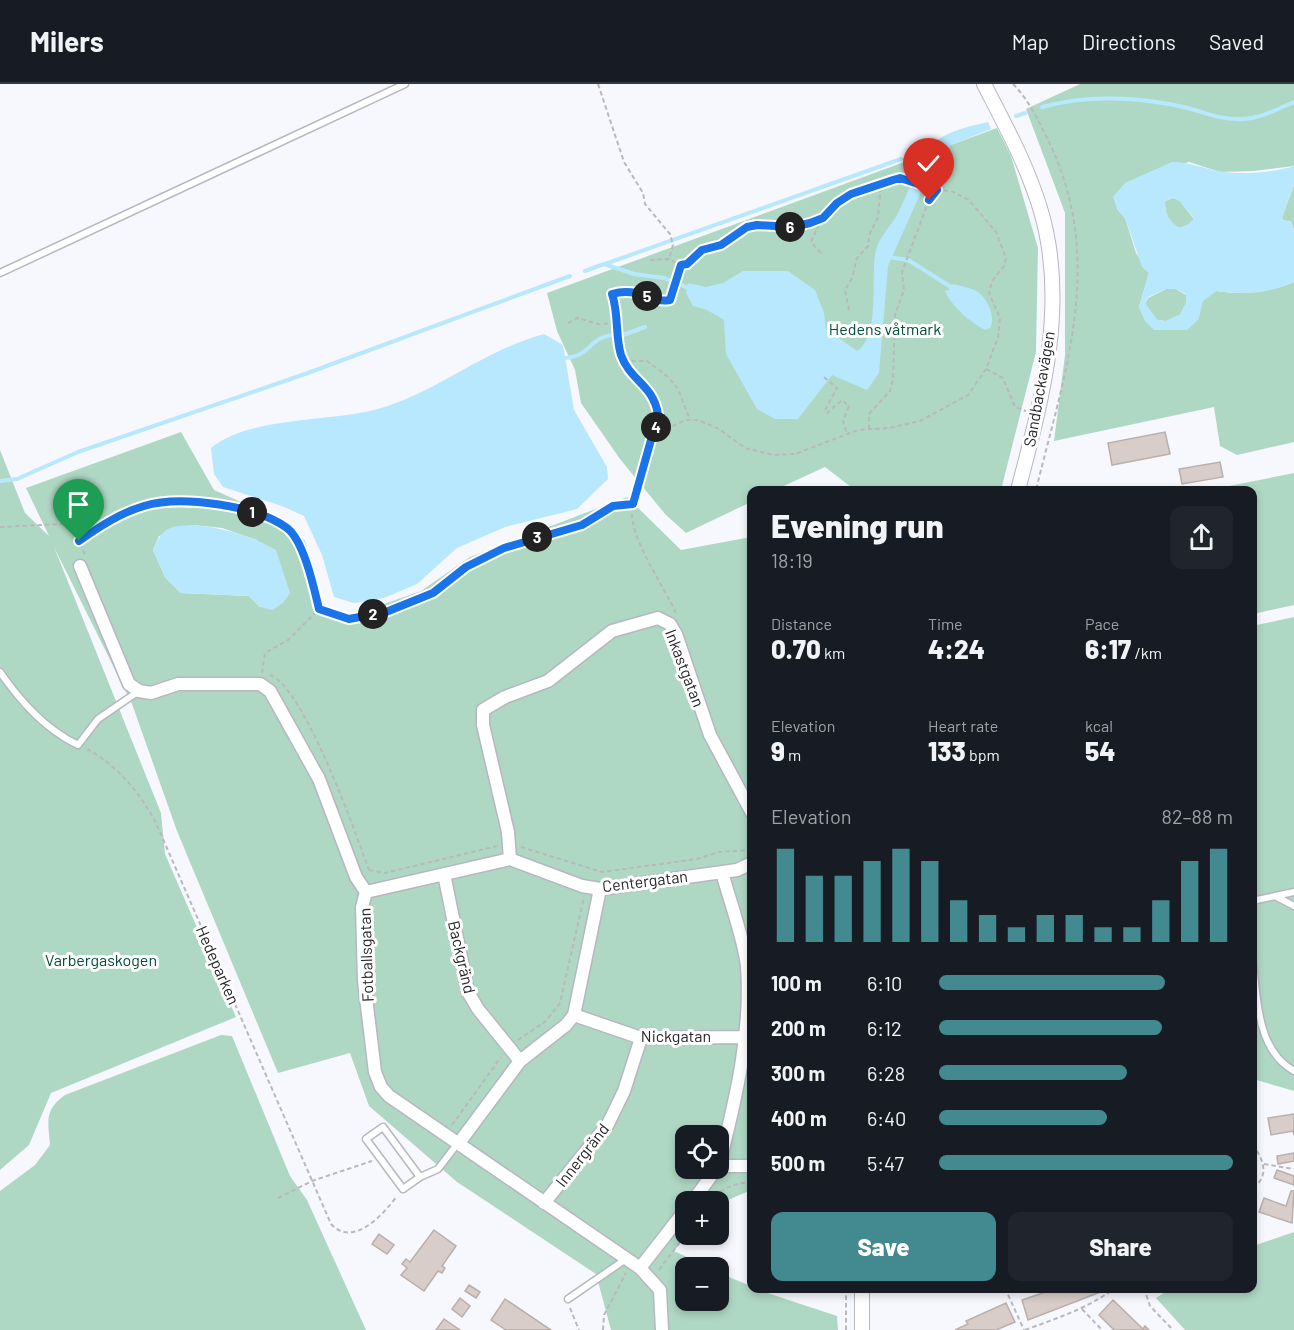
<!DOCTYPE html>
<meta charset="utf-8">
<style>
body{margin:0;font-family:Barlow,sans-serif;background:#20242c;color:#f1f3f6;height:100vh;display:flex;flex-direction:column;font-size:22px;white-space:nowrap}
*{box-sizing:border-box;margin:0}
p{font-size:20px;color:#9ea1a6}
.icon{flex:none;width:33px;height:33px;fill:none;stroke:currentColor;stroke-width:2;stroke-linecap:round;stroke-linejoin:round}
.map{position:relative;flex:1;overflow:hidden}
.details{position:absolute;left:747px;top:402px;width:510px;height:807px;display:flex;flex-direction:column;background:#171b24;border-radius:12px;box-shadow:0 3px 9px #0003}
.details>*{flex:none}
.controls{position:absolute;left:675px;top:1041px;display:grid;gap:12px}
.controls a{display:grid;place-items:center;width:54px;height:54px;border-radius:12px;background:#171b24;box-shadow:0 3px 9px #0003;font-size:30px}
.pin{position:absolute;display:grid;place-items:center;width:51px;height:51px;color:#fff;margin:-62px -26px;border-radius:50% 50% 50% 0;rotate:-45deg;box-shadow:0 0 6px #0007}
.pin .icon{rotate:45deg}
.km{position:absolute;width:30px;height:30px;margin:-15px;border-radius:50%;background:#222;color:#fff;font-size:16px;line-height:30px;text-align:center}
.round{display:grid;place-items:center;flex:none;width:63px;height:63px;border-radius:12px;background:#20242c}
.summary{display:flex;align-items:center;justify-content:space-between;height:102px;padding:0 24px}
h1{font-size:33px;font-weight:800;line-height:45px}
.stats{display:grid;grid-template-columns:repeat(3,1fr);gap:9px;height:102px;padding:6px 24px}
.stats div{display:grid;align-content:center}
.stats b{font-size:26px;font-weight:800}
.stats small{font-size:16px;font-weight:400}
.stats p{font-size:16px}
.chart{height:168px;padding:12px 24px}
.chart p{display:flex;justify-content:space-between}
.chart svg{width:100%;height:108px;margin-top:6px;stroke:#428990;stroke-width:6}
.cta{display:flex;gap:12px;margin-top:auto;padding:12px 24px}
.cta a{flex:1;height:69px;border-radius:12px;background:#428990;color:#fff;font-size:24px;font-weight:800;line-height:69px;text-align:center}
.cta a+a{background:#20242c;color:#f1f3f6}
ul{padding:0 24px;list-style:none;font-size:20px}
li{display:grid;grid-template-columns:96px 72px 1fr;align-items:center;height:45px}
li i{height:15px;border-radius:8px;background:#428990}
header{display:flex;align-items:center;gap:36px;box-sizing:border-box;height:84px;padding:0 30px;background:#171b24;border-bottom:2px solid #363941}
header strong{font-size:28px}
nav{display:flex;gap:33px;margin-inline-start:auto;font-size:21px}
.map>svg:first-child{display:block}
.green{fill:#afd8c4;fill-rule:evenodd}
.water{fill:#b8e8fd;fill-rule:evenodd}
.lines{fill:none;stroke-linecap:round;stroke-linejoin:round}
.stream{stroke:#b8e8fd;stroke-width:4}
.building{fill:#d8cdc8;stroke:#baafaa;stroke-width:1.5}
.service-casing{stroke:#b6b7c1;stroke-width:9}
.minor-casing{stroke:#b6b7c1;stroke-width:15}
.tertiary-casing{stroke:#b6b7c1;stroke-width:16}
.path{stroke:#b8b8be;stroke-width:2;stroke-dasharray:4.5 3;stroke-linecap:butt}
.service{stroke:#fff;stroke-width:6}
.minor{stroke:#fff;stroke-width:12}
.tertiary{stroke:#fff;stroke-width:14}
.route-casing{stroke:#fff;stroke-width:12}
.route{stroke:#1a73e8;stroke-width:8}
.labels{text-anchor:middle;stroke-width:6;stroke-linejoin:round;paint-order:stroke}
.park-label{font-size:16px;fill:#004e36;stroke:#fff}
.street-label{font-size:16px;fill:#27272b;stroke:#fff}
</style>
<header>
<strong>Milers</strong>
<nav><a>Map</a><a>Directions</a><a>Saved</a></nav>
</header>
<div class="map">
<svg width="1294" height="1246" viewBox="0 0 1294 1246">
<rect width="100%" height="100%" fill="#f7f7fe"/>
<path class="green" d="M1080 0H1294V82L1254 87 1220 88 1189 78 1125 99 1117 125 1125 134 1136 169 1149 189 1139 223 1146 238 1198 236 1202 217 1216 207C1245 211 1267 209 1294 198V358L1237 371 1220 362 1214 323 1054 357 1065 271V129L1026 25Z
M997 44 1011 72 1038 164 1036 268 1001 406H855L825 383 775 406H752L751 418 686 449 665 430 620 375 581 319 575 286 557 247 547 209Z
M1294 101V146L1291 138 1283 136 1282 133Z
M1173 114 1180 117 1194 135 1188 141 1179 144C1168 137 1165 130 1165 117Z
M1166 205H1176L1186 211V219L1180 231 1166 237 1157 236 1145 220 1148 214Z
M181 348 214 406 288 439 305 457 323 520 353 531 421 507 470 473 627 413 681 466 751 453V1106L719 1120 718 1118H686L687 1151 674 1167 708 1183 686 1184V1216H718L719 1189 751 1202 752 1204 837 1232 838 1246H611L596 1190 457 1098 369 1022 350 969 278 989 177 747 132 620 54 463 161 729 165 770 236 933 51 1009 29 1061 0 1086V366L25 429 49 452 26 404ZM193 441 222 444 257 456 260 523 249 512 181 509 165 493 153 466 159 452ZM686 1052H718V1084H686Z
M1294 389V521L1253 530 1252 406H1209Z
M1294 533V1007L1253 995 1252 542Z
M221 951 232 952 290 1092 307 1116 366 1246H0V1107L35 1081 50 1061C48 1037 44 1026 65 1011Z
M1294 1148V1246H1185L1156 1214 1170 1205 1252 1204 1253 1162Z"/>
<path class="water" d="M988 38 991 45 951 61 920 110 888 182 879 289 867 306 832 291 798 335H775L757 325 726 270 724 236 707 226 693 222 686 209 688 199 706 203 723 199 743 187H788L815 206 824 229 826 245 857 267C881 253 870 191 876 166 880 151 890 144 897 131 907 113 922 69 936 57 950 46 972 42 988 38Z
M1172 78C1189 78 1202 84 1218 87 1239 91 1274 89 1294 82V101L1282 133 1283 136 1291 138 1294 146V198C1265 210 1247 211 1216 207L1203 217 1198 236 1187 246H1154L1146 238 1139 223 1149 189 1142 183 1125 134 1117 125 1113 113 1125 99ZM1173 114 1180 117 1194 134 1188 141 1179 144C1168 137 1165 130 1165 117ZM1166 205H1176L1186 210V219L1180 231 1166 237 1157 236 1145 219 1148 213Z
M953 200C960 202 972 204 978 208 988 216 996 233 990 244L985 246C969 237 952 223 945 207L949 206Z
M544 250 563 261 574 326 607 383 608 395 577 425 505 443 457 464 417 500 384 514 354 519 334 513 322 471 304 432 282 422 223 403 214 390 211 364C250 332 332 338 378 325 438 308 482 267 544 250Z
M193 441C223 444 250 451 276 466L290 509 283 519 272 526 260 523 249 512 181 509 165 493 153 466C163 443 169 442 193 441Z"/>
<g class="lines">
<path class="stream" d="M1042 23C1088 10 1141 13 1188 24 1206 29 1222 36 1241 35 1259 35 1278 25 1294 18
M1016 32 1025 29
M888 173 908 176 951 203
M605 180 901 75
M585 187 604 180 634 190 664 194 688 204
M623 251 645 243
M565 274C592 272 588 253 614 251
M0 397 17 395 78 368 305 290 570 192"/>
</g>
<path class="building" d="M1165 348 1170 370 1112 381 1108 359Z
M1220 378 1223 393 1182 400 1179 385Z
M1294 1030V1051L1293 1047 1271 1051 1268 1034Z
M1294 1069V1077L1278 1080 1277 1072Z
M1277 1086 1294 1092V1101L1274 1094Z
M1291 1107H1294L1292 1139 1259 1128 1264 1114 1286 1122Z
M434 1146 456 1162 442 1182 445 1184 442 1189 438 1187 424 1207 401 1191 407 1184 402 1180 406 1175 410 1178Z
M379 1150 394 1161 387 1170 372 1160Z
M469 1201 480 1208 476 1214 465 1207Z
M1057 1204H1102L1103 1207 1028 1236 1022 1216Z
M460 1214 470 1222 462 1233 452 1225Z
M505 1215 551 1246H506L491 1236Z
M1113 1216 1143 1245 1145 1242 1149 1246H1114L1099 1231Z
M1006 1219 1015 1238 996 1246H955L968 1240 966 1237Z
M444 1235 460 1246H436Z"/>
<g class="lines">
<defs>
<path id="service" d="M0 189 405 0
M0 588C21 618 45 645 78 661L98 635 139 607
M1275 812 1294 822
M1252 817 1294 808
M1252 870C1257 908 1255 966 1294 987
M420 1093 403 1105 366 1055 383 1043 420 1093 438 1085 458 1059
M568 1215 626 1175"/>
<path id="minor" d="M80 482 129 600 139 607 151 609 178 600H260L270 607 319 695 356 793 366 808 362 823 364 897 375 988 381 1003 389 1012 640 1184 686 1125
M510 775 508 748 483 641V626L505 613 548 597 612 547 658 534 670 540 676 550 710 651 752 729
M444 790 468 908 478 925 520 977
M366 808 510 775 582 802 600 805 737 786 752 779
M574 931 641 954 745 953
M459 1059 520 977 566 941 574 931 600 805
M718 1082H752
M719 1082C735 1017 752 950 747 882 744 855 729 815 722 788
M692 1118 717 1084
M544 1119 608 1040 624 1007 641 954
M640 1184 660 1206 662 1246"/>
<path id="tertiary" d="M984 0C1005 41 1027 81 1040 124 1069 218 1042 315 1018 406
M862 1204V1246"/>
</defs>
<use href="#service" class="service-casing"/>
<use href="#minor" class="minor-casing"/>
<use href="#tertiary" class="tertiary-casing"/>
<path class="path" d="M598 0 624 78 643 109 645 120 670 150 673 161 669 175
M1013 0C1029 16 1039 38 1049 58 1106 177 1065 287 1036 406
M821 169 811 158 821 135
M650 176 669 175 681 181 687 180 702 166 721 161 747 143 757 141 793 143 810 139 823 134 836 119 851 110 900 94 934 106 951 107 969 116 996 148 1006 174 1004 182 992 197 989 209 1000 234 998 253 986 285 968 311 920 337 889 344 858 346 795 370 773 371 745 364 719 345 698 336H685L669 344 655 343
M849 226 845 206 852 194 857 174 868 162 870 149 878 133 881 101
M568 239 578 234 598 240 618 239
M624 277H647L668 293 678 305 690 336
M986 285 1003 294 1015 323 1026 327
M824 293 837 304 825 326 827 329 842 316 849 322 843 337 847 350
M869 345V330L890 307 893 296 895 231 904 206 902 188 929 116 937 106
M0 443 62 440 77 450 85 471
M79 457 106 438 144 421 184 416 250 427 288 445 300 463 319 524
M319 525 349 535 386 528 433 509 466 483 504 464 582 441 613 422 633 421
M676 529C663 500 630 456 632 425 635 392 660 361 658 328 656 303 631 294 622 272 614 253 619 230 612 209 639 202 649 220 670 216L681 181
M262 589 265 569 288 556 319 525
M270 591C304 603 355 748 369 786
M87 665C117 681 140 709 156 739L331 1140C353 1164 383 1131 397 1112
M521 763 602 788 697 775 719 768 752 766
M369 786 385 789 497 762
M518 956 546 937 560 919 584 813
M452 1041 501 973
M1252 1061C1264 1074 1270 1094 1252 1104
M1264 1080 1294 1085
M278 1114 312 1097 372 1077
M709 1118C722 1104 734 1099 752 1098
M659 1186 686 1150
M846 1204V1246
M1005 1204 1024 1246
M1144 1204 1150 1222 1173 1246
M570 1224 579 1246
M1082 1225 1102 1246
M603 1246 604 1231 626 1189
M1025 1246C1057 1234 1087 1225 1115 1204"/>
<use href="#service" class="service"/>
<use href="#minor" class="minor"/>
<use href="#tertiary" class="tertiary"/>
</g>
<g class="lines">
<defs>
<path id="route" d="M79 457C99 443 120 429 144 422 180 411 256 421 287 444 304 457 314 504 319 525L349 535 386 528 433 509 466 483 504 464 582 441 613 422 633 420 658 331C654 301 630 297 621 271 615 252 619 230 612 210 639 202 649 220 670 216L681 181 687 180 702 166 721 161 747 143 757 141 793 143 810 139 823 134 837 119 851 110 893 96 900 94 937 106 929 116"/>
</defs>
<use href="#route" class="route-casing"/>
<use href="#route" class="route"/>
</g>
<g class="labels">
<g class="park-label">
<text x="885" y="251">Hedens våtmark</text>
<text x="101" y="882">Varbergaskogen</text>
</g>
<g class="street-label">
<text transform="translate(1039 305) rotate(-80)" y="6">Sandbackavägen</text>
<text transform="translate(685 584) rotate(69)" y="6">Inkastgatan</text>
<text transform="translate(645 797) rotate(-7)" y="6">Centergatan</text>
<text transform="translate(366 871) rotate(-92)" y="6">Fotballsgatan</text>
<text transform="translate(462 873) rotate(77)" y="6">Backgränd</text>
<text transform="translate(218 881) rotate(66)" y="6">Hedeparken</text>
<text x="676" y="958">Nickgatan</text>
<text transform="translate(582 1071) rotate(-52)" y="6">Innergränd</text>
</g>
</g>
</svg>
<div class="controls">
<a><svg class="icon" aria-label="locate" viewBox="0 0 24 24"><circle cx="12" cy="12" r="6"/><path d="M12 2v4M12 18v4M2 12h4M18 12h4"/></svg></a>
<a>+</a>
<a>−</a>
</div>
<div class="pin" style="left:79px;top:457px;background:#1e9e55"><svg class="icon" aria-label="arrive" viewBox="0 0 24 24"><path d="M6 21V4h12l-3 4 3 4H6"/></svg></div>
<div class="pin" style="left:929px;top:116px;background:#d93025"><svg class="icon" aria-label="check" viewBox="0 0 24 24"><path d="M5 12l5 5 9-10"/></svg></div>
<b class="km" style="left:252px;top:428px">1</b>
<b class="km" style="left:373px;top:530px">2</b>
<b class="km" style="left:537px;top:453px">3</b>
<b class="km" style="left:656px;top:343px">4</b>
<b class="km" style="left:647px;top:212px">5</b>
<b class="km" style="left:790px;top:143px">6</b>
<section class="details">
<div class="summary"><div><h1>Evening run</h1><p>18:19</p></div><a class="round"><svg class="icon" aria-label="share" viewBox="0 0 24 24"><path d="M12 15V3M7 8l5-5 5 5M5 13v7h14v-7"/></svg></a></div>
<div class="stats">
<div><p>Distance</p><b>0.70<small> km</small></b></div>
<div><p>Time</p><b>4:24</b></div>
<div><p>Pace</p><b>6:17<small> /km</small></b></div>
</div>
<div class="stats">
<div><p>Elevation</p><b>9<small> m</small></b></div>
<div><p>Heart rate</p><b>133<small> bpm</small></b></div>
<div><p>kcal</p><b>54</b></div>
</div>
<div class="chart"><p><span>Elevation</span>82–88 m</p>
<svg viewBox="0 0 160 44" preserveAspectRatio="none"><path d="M5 44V6M15 44V17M25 44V17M35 44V11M45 44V6M55 44V11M65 44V27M75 44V33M85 44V38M95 44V33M105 44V33M115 44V38M125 44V38M135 44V27M145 44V11M155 44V6"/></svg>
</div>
<ul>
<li><b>100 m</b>6:10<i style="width:77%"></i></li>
<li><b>200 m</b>6:12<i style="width:76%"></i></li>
<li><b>300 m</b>6:28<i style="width:64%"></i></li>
<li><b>400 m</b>6:40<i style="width:57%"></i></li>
<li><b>500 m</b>5:47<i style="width:100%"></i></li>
</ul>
<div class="cta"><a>Save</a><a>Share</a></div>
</section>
</div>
